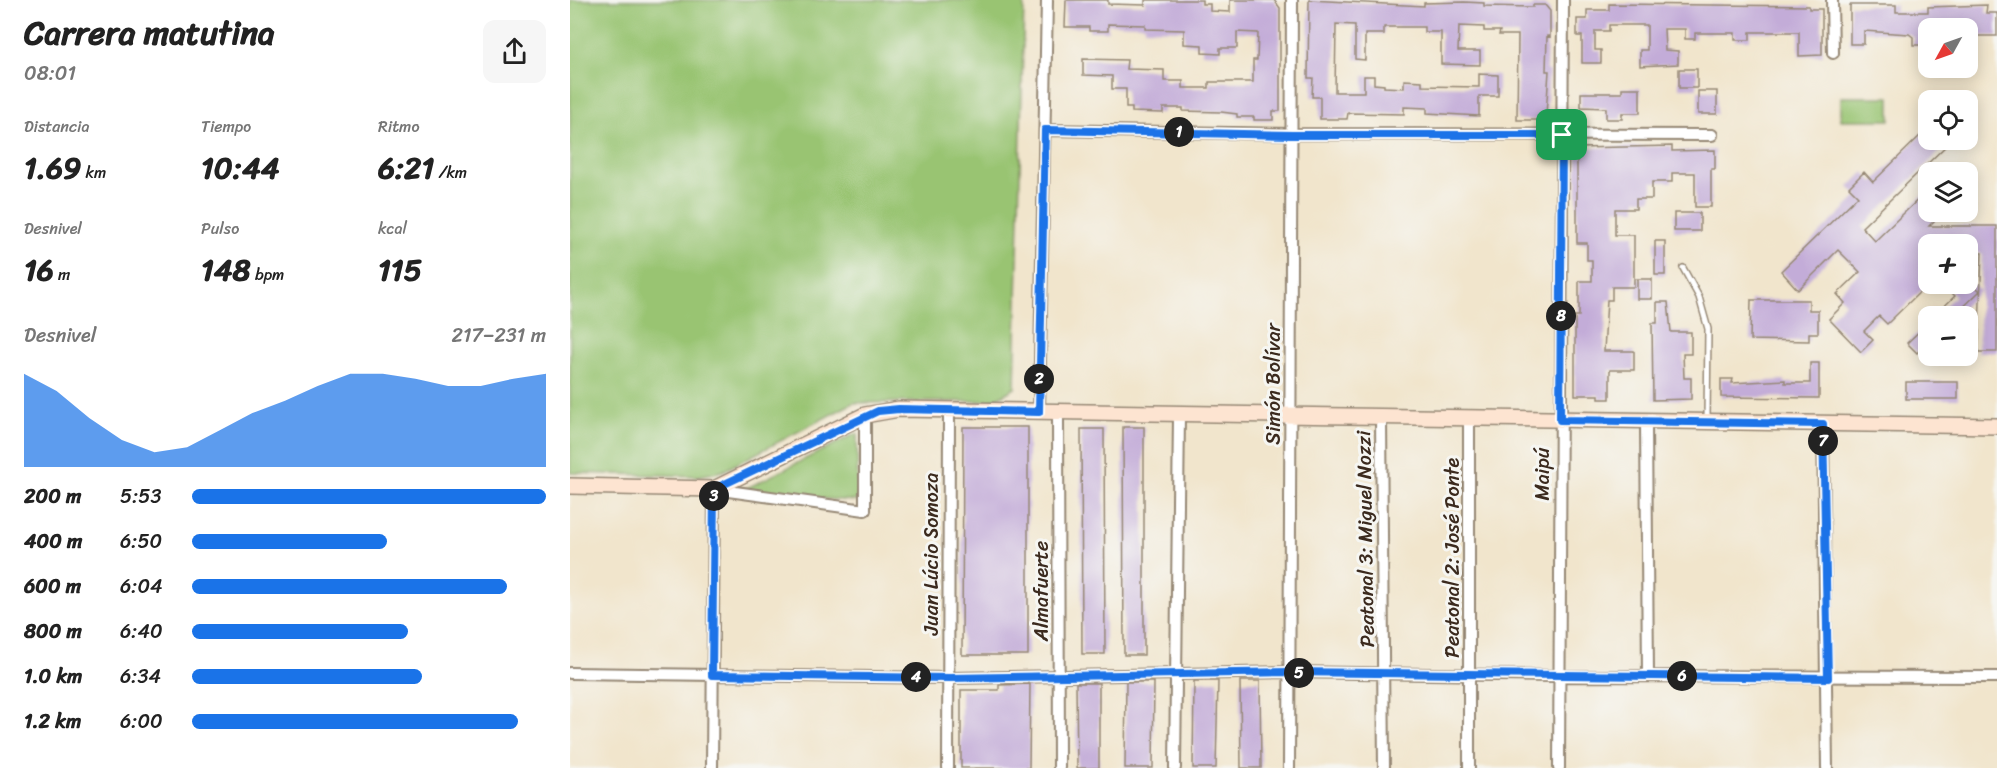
<!DOCTYPE html>
<html lang="es">
<meta charset="utf-8">
<style>
body{margin:0;font-family:Sriracha,sans-serif;background:#f6f6f6;color:#222;height:100vh;display:flex;flex-direction:column;font-size:22px;white-space:nowrap}
*{box-sizing:border-box;margin:0}
p{font-size:20px;color:#767676}
.icon{flex:none;width:33px;height:33px;fill:none;stroke:currentColor;stroke-width:2;stroke-linecap:round;stroke-linejoin:round}
.map{position:relative;flex:1;overflow:hidden}
.drawer{display:flex;flex-direction:column;background:#fff;width:570px}
.drawer>*{flex:none}
.needle{width:39px;rotate:230deg}
.fabs{position:absolute;left:1348px;top:18px;display:grid;gap:12px}
.fabs a{display:grid;place-items:center;width:60px;height:60px;border-radius:12px;background:#fff;box-shadow:0 3px 15px #0003;font-size:30px}
.pin{position:absolute;display:grid;place-items:center;width:51px;height:51px;color:#fff;margin:-26px;border-radius:12px;box-shadow:0 3px 9px #0006}
.km{position:absolute;width:30px;height:30px;margin:-15px;border-radius:50%;background:#222;color:#fff;font-size:16px;line-height:30px;text-align:center}
.round{display:grid;place-items:center;flex:none;width:63px;height:63px;border-radius:12px;background:#f6f6f6}
.summary{display:flex;align-items:center;justify-content:space-between;height:102px;padding:0 24px}
h1{font-size:33px;font-weight:700;line-height:45px}
.metrics{display:grid;grid-template-columns:repeat(3,1fr);gap:9px;height:102px;padding:6px 24px}
.metrics div{display:grid;align-content:center}
.metrics b{font-size:30px;font-weight:700}
.metrics small{font-size:16px;font-weight:400}
.metrics p{font-size:16px}
.chart{height:168px;padding:12px 24px}
.chart p{display:flex;justify-content:space-between}
.chart svg{width:100%;height:108px;margin-top:6px;fill:#1a73e8;opacity:.7}
ul{padding:0 24px;list-style:none;font-size:20px}
li{display:grid;grid-template-columns:96px 72px 1fr;align-items:center;height:45px}
li i{height:15px;border-radius:8px;background:#1a73e8}
main{display:flex;flex:1;min-height:0}
.map>svg:first-child{display:block}
.green{fill:#99c472;stroke:#6a7748;stroke-width:1.5}
.building{fill:#c3acd8}
.lines{fill:none;stroke-linecap:round;stroke-linejoin:round}
.lane-casing{stroke:#968875;stroke-width:8}
.street-casing{stroke:#968875;stroke-width:14}
.secondary-casing{stroke:#968875;stroke-width:18}
.lane{stroke:#fff;stroke-width:5}
.street{stroke:#fff;stroke-width:10}
.secondary{stroke:#fde4d1;stroke-width:15}
.route-casing{stroke:#fff;stroke-width:12}
.route{stroke:#1a73e8;stroke-width:8}
.labels{text-anchor:middle;stroke-width:6;stroke-linejoin:round;paint-order:stroke}
.street-label{font-size:20px;fill:#3b2a1e;stroke:#f6f6f2}
</style>
<main>
<section class="drawer">
<div class="summary"><div><h1>Carrera matutina</h1><p>08:01</p></div><a class="round"><svg class="icon" aria-label="share" viewBox="0 0 24 24"><path d="M12 15V3M7 8l5-5 5 5M5 13v7h14v-7"/></svg></a></div>
<div class="metrics">
<div><p>Distancia</p><b>1.69<small> km</small></b></div>
<div><p>Tiempo</p><b>10:44</b></div>
<div><p>Ritmo</p><b>6:21<small> /km</small></b></div>
</div>
<div class="metrics">
<div><p>Desnivel</p><b>16<small> m</small></b></div>
<div><p>Pulso</p><b>148<small> bpm</small></b></div>
<div><p>kcal</p><b>115</b></div>
</div>
<div class="chart"><p><span>Desnivel</span>217–231 m</p>
<svg viewBox="0 0 160 44" preserveAspectRatio="none"><path d="M0 44V6L10 13L20 24L30 33L40 38L50 36L60 29L70 22L80 17L90 11L100 6L110 6L120 8L130 11L140 11L150 8L160 6V44z"/></svg>
</div>
<ul>
<li><b>200 m</b>5:53<i style="width:100%"></i></li>
<li><b>400 m</b>6:50<i style="width:55%"></i></li>
<li><b>600 m</b>6:04<i style="width:89%"></i></li>
<li><b>800 m</b>6:40<i style="width:61%"></i></li>
<li><b>1.0 km</b>6:34<i style="width:65%"></i></li>
<li><b>1.2 km</b>6:00<i style="width:92%"></i></li>
</ul>
</section>
<div class="map">
<svg width="1427" height="768" viewBox="0 0 1427 768">
<rect width="100%" height="100%" fill="#f6f6f2"/>
<filter id="ink" filterUnits="userSpaceOnUse"><feTurbulence type="fractalNoise" baseFrequency=".0167" numOctaves="2"/><feDisplacementMap in="SourceGraphic" scale="12" xChannelSelector="R" yChannelSelector="G"/><feConvolveMatrix kernelMatrix="1 2 1 2 8 2 1 2 1" color-interpolation-filters="sRGB"/></filter>
<filter id="wash" filterUnits="userSpaceOnUse"><feTurbulence type="fractalNoise" baseFrequency=".008" numOctaves="4" result="noise"/><feDisplacementMap in="SourceGraphic" scale="24" xChannelSelector="R" yChannelSelector="G"/><feGaussianBlur stdDeviation="1.35" result="paint"/><feColorMatrix in="noise" values="0 0 0 0 0 0 0 0 0 0 0 0 0 0 0 0 0 1.4 0 .05"/><feComposite in="paint" operator="in"/></filter>
<g filter="url(#wash)">
<rect width="100%" height="100%" fill="#f1e5cc"/>
<path class="green" d="M0 0H454L445 388 422 401 283 403 153 471 129 476 0 473Z
M1271 97H1320V120H1271Z
M287 433 288 501 165 494Z"/>
<g id="blocks">
<path class="building" d="M496 0H538V4L575 5V0H632V4H640V11L660 12V0H704L710 8V111H703V120H684V117H667V114L651 112 613 111V108H593V113L562 112V108H556V89H542V76L513 75V59L557 60 556 69 594 70V81H613V88H639V82H683V60H687L688 33 667 32V48H650V54L632 53V45L614 44V30L575 29V25L538 24V31H519V27H495Z
M739 0 854 6V3L894 2 914 3V6L963 7V5H975L980 11V37L977 36 976 71H979L976 115 970 120H947L948 35H929L930 31H914V27L889 26 888 51H910V65L871 64V32H854V27H814V34H795V60L785 59V25L766 24 765 92H794V76H804V84L814 85V87L834 88V80L852 81V86L909 87V74L928 75V96H909V116L857 113V108L834 107V114L778 113 777 119H750V97H742L743 78H738Z
M1039 4 1239 6V9H1252V55L1229 56V32H1180V40H1165V33H1125V39H1115V29H1094L1095 50 1108 51V64L1070 66V50H1077V25H1039V31H1025V50H1031V63H1012V36H1007V19H1017V10H1039Z
M1280 5H1326V12H1358V7L1417 5 1416 13H1427V36H1398V28H1359L1358 45H1343V37L1339 34 1294 31V44H1280Z
M1109 69H1127V88H1109Z
M1052 88H1070V113H1052V119H1036V108L1011 107V93H1052Z
M1128 91H1147V114H1128Z
M1359 127V140H1382L1292 227 1305 241 1359 189V212H1373L1359 226H1427V352H1408L1412 253 1398 252V244H1359V283L1317 324 1309 316 1294 331 1303 340 1291 352 1259 319 1275 303 1267 294 1290 272 1268 250 1228 290 1211 271 1288 196 1279 187 1294 172 1303 182Z
M1102 146V151L1145 150V169H1141V207H1125V173H1102V182H1082V199H1066V209H1045V235H1064V287H1042V300H1037L1034 351H1064V370H1040V399H1029V395H1005V316H1009V281H1022V260H1017V243H1007V148Z
M1104 213H1130V231H1104Z
M1085 241H1095V275H1085Z
M1067 279H1082V299H1067Z
M1373 284H1403L1410 291 1384 316H1364L1385 296Z
M1181 300H1239V310H1248V333H1239V341L1180 340Z
M1087 302H1098L1101 332H1121V354H1113L1114 378H1121V399L1083 400 1082 323H1087Z
M1359 322V341L1347 353 1337 343Z
M1240 363H1249V398L1151 397V379H1163L1162 383 1215 380V383H1240Z
M1336 382H1388V399H1336Z
M393 427H458V655H392Z
M553 427H574V655H554Z
M511 429H534L535 654H512Z
M624 681H648L646 768H623Z
M670 681H690L691 768H671Z
M556 682H584L583 768H555Z
M506 683H529V768H507Z
M460 684 459 768H391V690H429V685Z"/>
</g>
</g>
<g filter="url(#ink)">
<use href="#blocks" fill-opacity="0" stroke="#968875" stroke-width="1.5"/>
<g class="lines">
<defs>
<path id="lane" d="M1113 268 1129 297 1138 329 1137 420"/>
<path id="street" d="M1262 0 1263 53
M475 130 722 134 1142 135
M469 412 477 0
M488 413 489 768
M811 418 814 768
M899 419V768
M1076 422 1078 676
M1253 424 1257 768
M0 673 379 678 717 672 989 676 1427 677
M142 768 144 489 295 510V415
M378 768 379 411
M605 768 609 415
M719 768 722 0
M989 768 993 0"/>
<path id="secondary" d="M0 486 144 489 295 415 329 409 1427 426"/>
</defs>
<use href="#lane" class="lane-casing"/>
<use href="#street" class="street-casing"/>
<use href="#secondary" class="secondary-casing"/>
<use href="#lane" class="lane"/>
<use href="#street" class="street"/>
<use href="#secondary" class="secondary"/>
</g>
</g>
<g class="lines" filter="url(#ink)">
<defs>
<path id="route" d="M475 130 722 135H992L990 420 1253 424 1258 678 717 672 379 678 142 675 144 489 308 411 329 409 469 412Z"/>
</defs>
<use href="#route" class="route-casing"/>
<use href="#route" class="route"/>
</g>
<g class="labels">
<g class="street-label">
<text transform="translate(703 384) rotate(-90)" y="7">Simón Bolívar</text>
<text transform="translate(972 474) rotate(-90)" y="7">Maipú</text>
<text transform="translate(795 539) rotate(-91)" y="7">Peatonal 3: Miguel Nozzi</text>
<text transform="translate(361 554) rotate(-90)" y="7">Juan Lúcio Somoza</text>
<text transform="translate(882 558) rotate(-90)" y="7">Peatonal 2: José Ponte</text>
<text transform="translate(471 591) rotate(-90)" y="7">Almafuerte</text>
</g>
</g>
</svg>
<div class="fabs">
<a><svg class="needle" viewBox="-14 -14 28 28"><path d="M0-13l5 13h-10z" fill="#e53935"/><path d="M0 13l5-13h-10z" fill="#767676"/></svg></a>
<a><svg class="icon" aria-label="locate" viewBox="0 0 24 24"><circle cx="12" cy="12" r="6"/><path d="M12 2v4M12 18v4M2 12h4M18 12h4"/></svg></a>
<a><svg class="icon" aria-label="layers" viewBox="0 0 24 24"><path d="M12 4l9 5-9 5-9-5zM3 14l9 5 9-5"/></svg></a>
<a>+</a>
<a>−</a>
</div>
<div class="pin" style="left:992px;top:135px;background:#1e9e55"><svg class="icon" aria-label="arrive" viewBox="0 0 24 24"><path d="M6 21V4h12l-3 4 3 4H6"/></svg></div>
<b class="km" style="left:609px;top:132px">1</b>
<b class="km" style="left:469px;top:379px">2</b>
<b class="km" style="left:144px;top:496px">3</b>
<b class="km" style="left:346px;top:677px">4</b>
<b class="km" style="left:729px;top:673px">5</b>
<b class="km" style="left:1112px;top:676px">6</b>
<b class="km" style="left:1253px;top:441px">7</b>
<b class="km" style="left:991px;top:316px">8</b>
</div>
</main>
